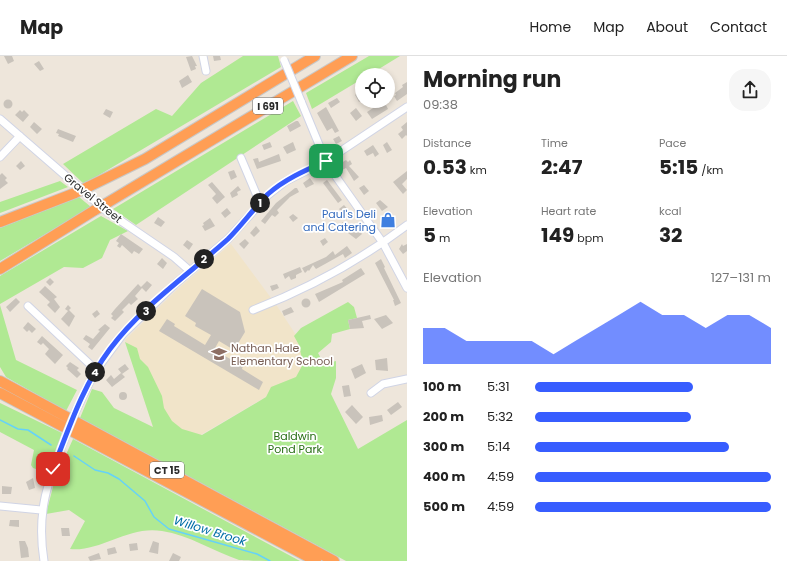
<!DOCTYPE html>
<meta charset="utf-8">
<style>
body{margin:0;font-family:Poppins,sans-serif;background:#f6f6f6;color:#222;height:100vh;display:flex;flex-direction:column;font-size:15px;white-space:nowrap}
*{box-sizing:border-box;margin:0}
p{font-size:13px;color:#767676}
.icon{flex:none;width:22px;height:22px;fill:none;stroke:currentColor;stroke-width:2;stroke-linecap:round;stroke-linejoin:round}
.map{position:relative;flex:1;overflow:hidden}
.sheet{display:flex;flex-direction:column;background:#fff;width:380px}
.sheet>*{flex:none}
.fabs{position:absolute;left:355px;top:12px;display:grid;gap:8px}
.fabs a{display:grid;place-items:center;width:40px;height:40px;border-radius:50%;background:#fff;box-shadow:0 2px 6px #0003;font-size:20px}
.pin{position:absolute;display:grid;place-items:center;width:34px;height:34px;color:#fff;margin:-17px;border-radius:8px;box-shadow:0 2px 6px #0006}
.km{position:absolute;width:20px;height:20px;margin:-10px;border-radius:50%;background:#222;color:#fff;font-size:11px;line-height:20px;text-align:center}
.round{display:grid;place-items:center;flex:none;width:42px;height:42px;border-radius:16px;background:#f6f6f6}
.headline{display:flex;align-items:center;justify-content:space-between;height:68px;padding:0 16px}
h1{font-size:22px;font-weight:700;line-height:30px}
.figures{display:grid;grid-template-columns:repeat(3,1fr);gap:6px;height:68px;padding:4px 16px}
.figures div{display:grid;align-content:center}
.figures b{font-size:20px;font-weight:700}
.figures small{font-size:11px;font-weight:400}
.figures p{font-size:11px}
.chart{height:112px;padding:8px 16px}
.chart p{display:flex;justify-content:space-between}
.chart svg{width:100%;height:72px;margin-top:4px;fill:#375dff;opacity:.7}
ul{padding:0 16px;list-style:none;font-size:13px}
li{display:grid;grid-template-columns:64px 48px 1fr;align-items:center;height:30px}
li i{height:10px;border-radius:5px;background:#375dff}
header{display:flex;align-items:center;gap:24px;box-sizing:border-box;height:56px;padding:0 20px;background:#fff;border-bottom:1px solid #e0e0e0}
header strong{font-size:19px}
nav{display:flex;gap:22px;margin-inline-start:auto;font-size:14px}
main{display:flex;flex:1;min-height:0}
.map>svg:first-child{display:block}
.education{fill:#f1e4c9}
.green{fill:#b0e993}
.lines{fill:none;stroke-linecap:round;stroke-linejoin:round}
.stream{stroke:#65d2f9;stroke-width:1.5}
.building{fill:#c9c3bb}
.minor-casing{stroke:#d0d4e5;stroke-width:9}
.highway-casing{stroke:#c8c8c8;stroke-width:12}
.minor{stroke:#fff;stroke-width:7}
.highway{stroke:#ff9e55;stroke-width:10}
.minor-bridge-casing{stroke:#d0d4e5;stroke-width:9;stroke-linecap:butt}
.highway-bridge-casing{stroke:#c8c8c8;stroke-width:12;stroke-linecap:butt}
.minor-bridge{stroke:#fff;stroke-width:7}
.highway-bridge{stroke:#ff9e55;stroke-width:10}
.route-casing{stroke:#fff;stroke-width:8}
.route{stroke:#375dff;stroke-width:5}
.labels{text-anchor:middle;stroke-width:3.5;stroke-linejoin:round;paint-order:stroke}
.shield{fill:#fff;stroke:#6a6a6a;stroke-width:1}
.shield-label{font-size:10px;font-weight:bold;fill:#2a2a2a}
.street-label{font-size:11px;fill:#2a2a2a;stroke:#fff}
.shop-label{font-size:11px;fill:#366cbe;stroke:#fff;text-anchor:end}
.education-label{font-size:11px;fill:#785e54;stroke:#fff;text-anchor:start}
.park-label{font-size:11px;fill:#276e14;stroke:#fff}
.water-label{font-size:12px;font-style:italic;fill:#026ea7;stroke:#fff}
</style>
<header>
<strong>Map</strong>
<nav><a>Home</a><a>Map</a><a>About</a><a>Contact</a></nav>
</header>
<main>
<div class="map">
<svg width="407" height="505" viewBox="0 0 407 505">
<rect width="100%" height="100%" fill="#eee6db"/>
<path class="education" d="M231 188 277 250 317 311 185 388 153 371 125 284 179 232Z"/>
<path class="green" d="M243 0H278L281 11 84 128 63 108 156 53 172 60 201 27Z
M369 0H400L369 19H362V23L312 53 306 37Z
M293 45 301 60 136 169 113 153Z
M60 125 68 131 0 157V146Z
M79 141 91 151 0 205V172Z
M101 160 128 175 110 184 102 202 83 212 64 211 0 248V220Z
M348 246 354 251 357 262 348 264 350 273 332 278 331 286 318 297 324 308 336 305V322L331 338 358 393 407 364V505H346L80 362 92 333 102 336 114 352 153 371 125 286 137 292 140 303 148 311 162 340 164 352 172 365 182 373 202 379 266 341 271 331 296 321 303 308 299 289 294 280 301 272Z
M0 249 16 304 77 334 66 355 6 321 0 311Z
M0 347 62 377 48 417 33 412 31 409 34 394 0 376Z
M73 383 300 505C287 505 248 505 239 504 213 495 189 479 162 475 129 469 101 496 70 493L85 465 69 454 46 458 55 423Z"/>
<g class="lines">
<path class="stream" d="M0 364 18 373 28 374 51 389
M74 400 95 414 108 417 119 423 145 445 154 461 169 473 257 498 270 505"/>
</g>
<path class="building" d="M4 0H12L14 5 8 8Z
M192 0 197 10H195L196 13 191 15 186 1Z
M213 0H220L221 4 214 5Z
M39 5 44 13 40 15 34 8Z
M188 19 192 26 182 32 179 25Z
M407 26V38L397 45 394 40 396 39 395 37 403 31 402 29Z
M360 35 362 44 359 46 355 39Z
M337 42 340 46 331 52 328 47Z
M3.5 48a4.5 4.5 0 1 1 9 0a4.5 4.5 0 1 1-9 0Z
M384 45 388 53 372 63 367 56Z
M326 51 339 75 335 77 332 72 327 75 317 57Z
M356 52 362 60 356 65 350 57Z
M106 53 113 56 110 62 103 58Z
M20 54 22 56 24 54 29 59 23 66 15 59Z
M296 65H298L301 70 290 76 287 70Z
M34 66 42 73 37 78 30 71Z
M407 66V80L406 79 402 83 398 78 403 74 401 71Z
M58 73 76 80 73 86 58 80 59 78 56 77Z
M339 80 342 85 336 88 333 83Z
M270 86 272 91 264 94 262 89Z
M293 86 296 94 287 98 283 91Z
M387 86 392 94 387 97 383 89Z
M373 89 379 98 375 101 373 97 367 100 364 95Z
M279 98 281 105 257 113 253 103 258 102 259 106Z
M346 104 348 106 350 104 352 108 349 110 359 121 354 125 346 112 342 114 338 109Z
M21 105 25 110 20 114 16 110Z
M234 114 237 121 231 124 228 116Z
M407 115V123L402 128 407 134 403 138 393 126Z
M2 117 7 122 5 124 8 127 0 133V119Z
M310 122 314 128 306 132 303 127Z
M327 124 342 144 338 147 323 127Z
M212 126 225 141 217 148 212 142 216 138 208 129Z
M364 129 369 135 364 139 359 132Z
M238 130 241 134 237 136 238 139 232 142 230 137Z
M295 132H297L299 136 290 141 277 154 279 157 275 161 272 159 265 168 261 165 276 147Z
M380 144 388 151 382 155 376 147Z
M344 149 352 158 347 162 339 153Z
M227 152 231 157 225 162 221 157Z
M293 158 298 162 293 166 289 161Z
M388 158 394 167 388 171 384 162Z
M158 161 165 166 161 171 154 167Z
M210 162 215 170 205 175 202 170 204 169 203 167Z
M343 166 347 172 341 175 338 170Z
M256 170 260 175 254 181 250 177Z
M356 171 362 178 356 183 348 177Z
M121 178 143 193 139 198 134 195 132 198 122 189 120 192 117 190 119 187 116 185Z
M325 182 328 186 323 190 320 185Z
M245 183 249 187 244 193 239 188Z
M187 184 193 188 189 194 183 189Z
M402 188 403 190 407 188V195L403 198 399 193Z
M347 190 352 197 345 202 343 198 316 213 313 209 309 215 308 214 305 217 302 212 326 201 333 195 335 199Z
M162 202 167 207 163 213 157 208Z
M381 203 385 211 384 212 401 247 395 250 393 244H394L375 207Z
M300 211 302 216 296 219V222L291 224 289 220 285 223 283 218Z
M361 212 365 218 319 246 315 238 343 226 342 224Z
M50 222 54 226 50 230 46 226Z
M147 225 152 229 146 236 142 232 135 240 138 243 131 249 129 247 122 254 124 256 115 265 111 262 113 260 111 258 115 253 138 228 141 231Z
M277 228 279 232 272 235 270 230Z
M45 230 57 241 54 243 60 251 55 257 47 249 50 246 39 236Z
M202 233 240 256 245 276 234 294 219 285 214 294 243 310 242 313 263 326 259 334 159 275 167 263 175 268 174 270 205 289 211 279 195 270 196 267 185 260Z
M16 242 20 246 10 256 6 251Z
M301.5 247a4.5 4.5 0 1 1 9 0a4.5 4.5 0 1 1-9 0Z
M68 249 71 252 69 254 75 260 69 271 61 263 68 255 65 253Z
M291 251 294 256 284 260 282 255Z
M97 254 100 258 95 262 92 258Z
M370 259 371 263 362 265 364 272 350 273 348 264Z
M386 259 393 267 382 273 374 263Z
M28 266 36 273 32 277 29 274 27 276 23 272Z
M105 268 110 272 92 294 88 291 90 288 83 283 86 279 93 283 100 275 98 274Z
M42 280 63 299 55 308 45 298 49 293 43 287 41 289 37 286Z
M387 302 388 315 376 314 375 304Z
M70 306 79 312 77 314 81 318 77 322 67 313 68 312 66 310Z
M125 308 129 313 122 318 118 313Z
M362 308 366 317 355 323 351 313Z
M121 317 125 321 112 331 106 324 111 319 114 323Z
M349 329 351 340 344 341 342 330Z
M119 340a4 4 0 1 1 8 0a4 4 0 1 1-8 0Z
M398 346 402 351 391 359 387 354Z
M352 349 363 361 356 368 345 356Z
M382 359 383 365 370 369 369 361Z
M33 422 35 432 29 434 26 426Z
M2 430 12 431 11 438H2Z
M10 464H19V471L9 470Z
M61 472H69L70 480H62Z
M19 485H25L28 492 29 501 21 502Z
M153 485 159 487 158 498 149 496Z
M137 487 138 494 130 495 129 488Z
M115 491 117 497 108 499 107 493Z
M99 497 101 503 90 505 88 501Z
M173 497 181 501 179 505H169Z"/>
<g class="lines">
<defs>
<path id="minor" d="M203 0 206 15
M301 45 327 108 383 187 407 232
M0 63 105 154 174 201 190 215
M0 101 20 80
M241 102 260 147
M28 250 96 314
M253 254C310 232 358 206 407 169
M371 337 383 328 407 323
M74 359 94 317 123 278 175 228 228 183 268 139 286 125 326 105 407 51
M0 450 41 454
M44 505C36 455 48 425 66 379"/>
<path id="highway" d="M88 131 145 103 315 0
M107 147 352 0
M0 166 75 137
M0 213 95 154
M0 325 334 505
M0 337 316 505"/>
</defs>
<use href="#minor" class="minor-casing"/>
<use href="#highway" class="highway-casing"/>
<use href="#minor" class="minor"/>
<use href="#highway" class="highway"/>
<defs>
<path id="minor-bridge" d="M284 4 301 45
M66 379 74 359"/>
<path id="highway-bridge" d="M75 137 88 131
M95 154 107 147"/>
</defs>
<use href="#minor-bridge" class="minor-bridge-casing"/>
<use href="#highway-bridge" class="highway-bridge-casing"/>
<use href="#minor-bridge" class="minor-bridge"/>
<use href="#highway-bridge" class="highway-bridge"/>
</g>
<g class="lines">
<defs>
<path id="route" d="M53 413C69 372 83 329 110 293 142 250 188 219 228 183 242 169 254 152 268 138 285 123 306 114 326 105"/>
</defs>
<use href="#route" class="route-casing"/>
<use href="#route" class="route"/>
</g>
<defs>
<symbol id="shop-bare" viewBox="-9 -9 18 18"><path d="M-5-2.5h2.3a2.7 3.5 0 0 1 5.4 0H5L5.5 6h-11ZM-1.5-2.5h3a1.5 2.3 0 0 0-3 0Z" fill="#3f7fe0" stroke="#fff" stroke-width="2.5" paint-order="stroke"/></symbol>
<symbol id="school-bare" viewBox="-9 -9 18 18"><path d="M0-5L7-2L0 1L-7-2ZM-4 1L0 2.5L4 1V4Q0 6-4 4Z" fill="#8d6e63" stroke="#fff" stroke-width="2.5" paint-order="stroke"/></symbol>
</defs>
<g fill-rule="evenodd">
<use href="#shop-bare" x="377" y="153" width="22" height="22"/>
<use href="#school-bare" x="208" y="287" width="22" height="22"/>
</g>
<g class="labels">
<g class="shield">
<rect x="253" y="42" width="30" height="16" rx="3"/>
<rect x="150" y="406" width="34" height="16" rx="3"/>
</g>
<g class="shield-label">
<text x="268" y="54">I 691</text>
<text x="167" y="418">CT 15</text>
</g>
<g class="street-label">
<text transform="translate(93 142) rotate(39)" y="4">Gravel Street</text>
</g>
<g class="shop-label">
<text x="376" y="162">Paul's Deli<tspan x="376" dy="13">and Catering</tspan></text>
</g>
<g class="education-label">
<text x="231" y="296">Nathan Hale<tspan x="231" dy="13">Elementary School</tspan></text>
</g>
<g class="park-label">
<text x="295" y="384">Baldwin<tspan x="295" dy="13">Pond Park</tspan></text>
</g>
<g class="water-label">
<text transform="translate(210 475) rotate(17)" y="4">Willow Brook</text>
</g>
</g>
</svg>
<div class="fabs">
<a><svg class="icon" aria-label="locate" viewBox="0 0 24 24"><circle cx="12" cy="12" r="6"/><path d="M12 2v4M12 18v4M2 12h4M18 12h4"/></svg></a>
</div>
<div class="pin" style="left:326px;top:105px;background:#1e9e55"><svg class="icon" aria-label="arrive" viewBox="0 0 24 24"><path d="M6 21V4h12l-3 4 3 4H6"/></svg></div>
<div class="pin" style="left:53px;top:413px;background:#d93025"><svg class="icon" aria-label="check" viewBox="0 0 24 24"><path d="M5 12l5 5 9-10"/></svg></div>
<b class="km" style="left:260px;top:147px">1</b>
<b class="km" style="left:204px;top:203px">2</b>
<b class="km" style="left:146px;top:255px">3</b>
<b class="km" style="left:95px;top:316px">4</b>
</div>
<section class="sheet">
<div class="headline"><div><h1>Morning run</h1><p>09:38</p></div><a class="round"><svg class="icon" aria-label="share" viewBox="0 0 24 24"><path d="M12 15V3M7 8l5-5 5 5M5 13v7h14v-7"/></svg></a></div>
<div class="figures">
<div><p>Distance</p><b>0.53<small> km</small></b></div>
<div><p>Time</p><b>2:47</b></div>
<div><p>Pace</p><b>5:15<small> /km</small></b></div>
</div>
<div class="figures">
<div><p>Elevation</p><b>5<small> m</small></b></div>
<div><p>Heart rate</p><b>149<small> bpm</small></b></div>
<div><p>kcal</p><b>32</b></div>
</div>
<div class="chart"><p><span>Elevation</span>127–131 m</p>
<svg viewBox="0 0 160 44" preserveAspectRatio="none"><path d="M0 44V22L10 22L20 30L30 30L40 30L50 30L60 38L70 30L80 22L90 14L100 6L110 14L120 14L130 22L140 14L150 14L160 22V44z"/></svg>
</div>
<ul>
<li><b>100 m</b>5:31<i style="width:67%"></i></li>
<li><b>200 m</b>5:32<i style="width:66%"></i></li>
<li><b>300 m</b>5:14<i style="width:82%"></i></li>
<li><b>400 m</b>4:59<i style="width:100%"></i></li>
<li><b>500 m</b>4:59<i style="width:100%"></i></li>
</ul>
</section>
</main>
